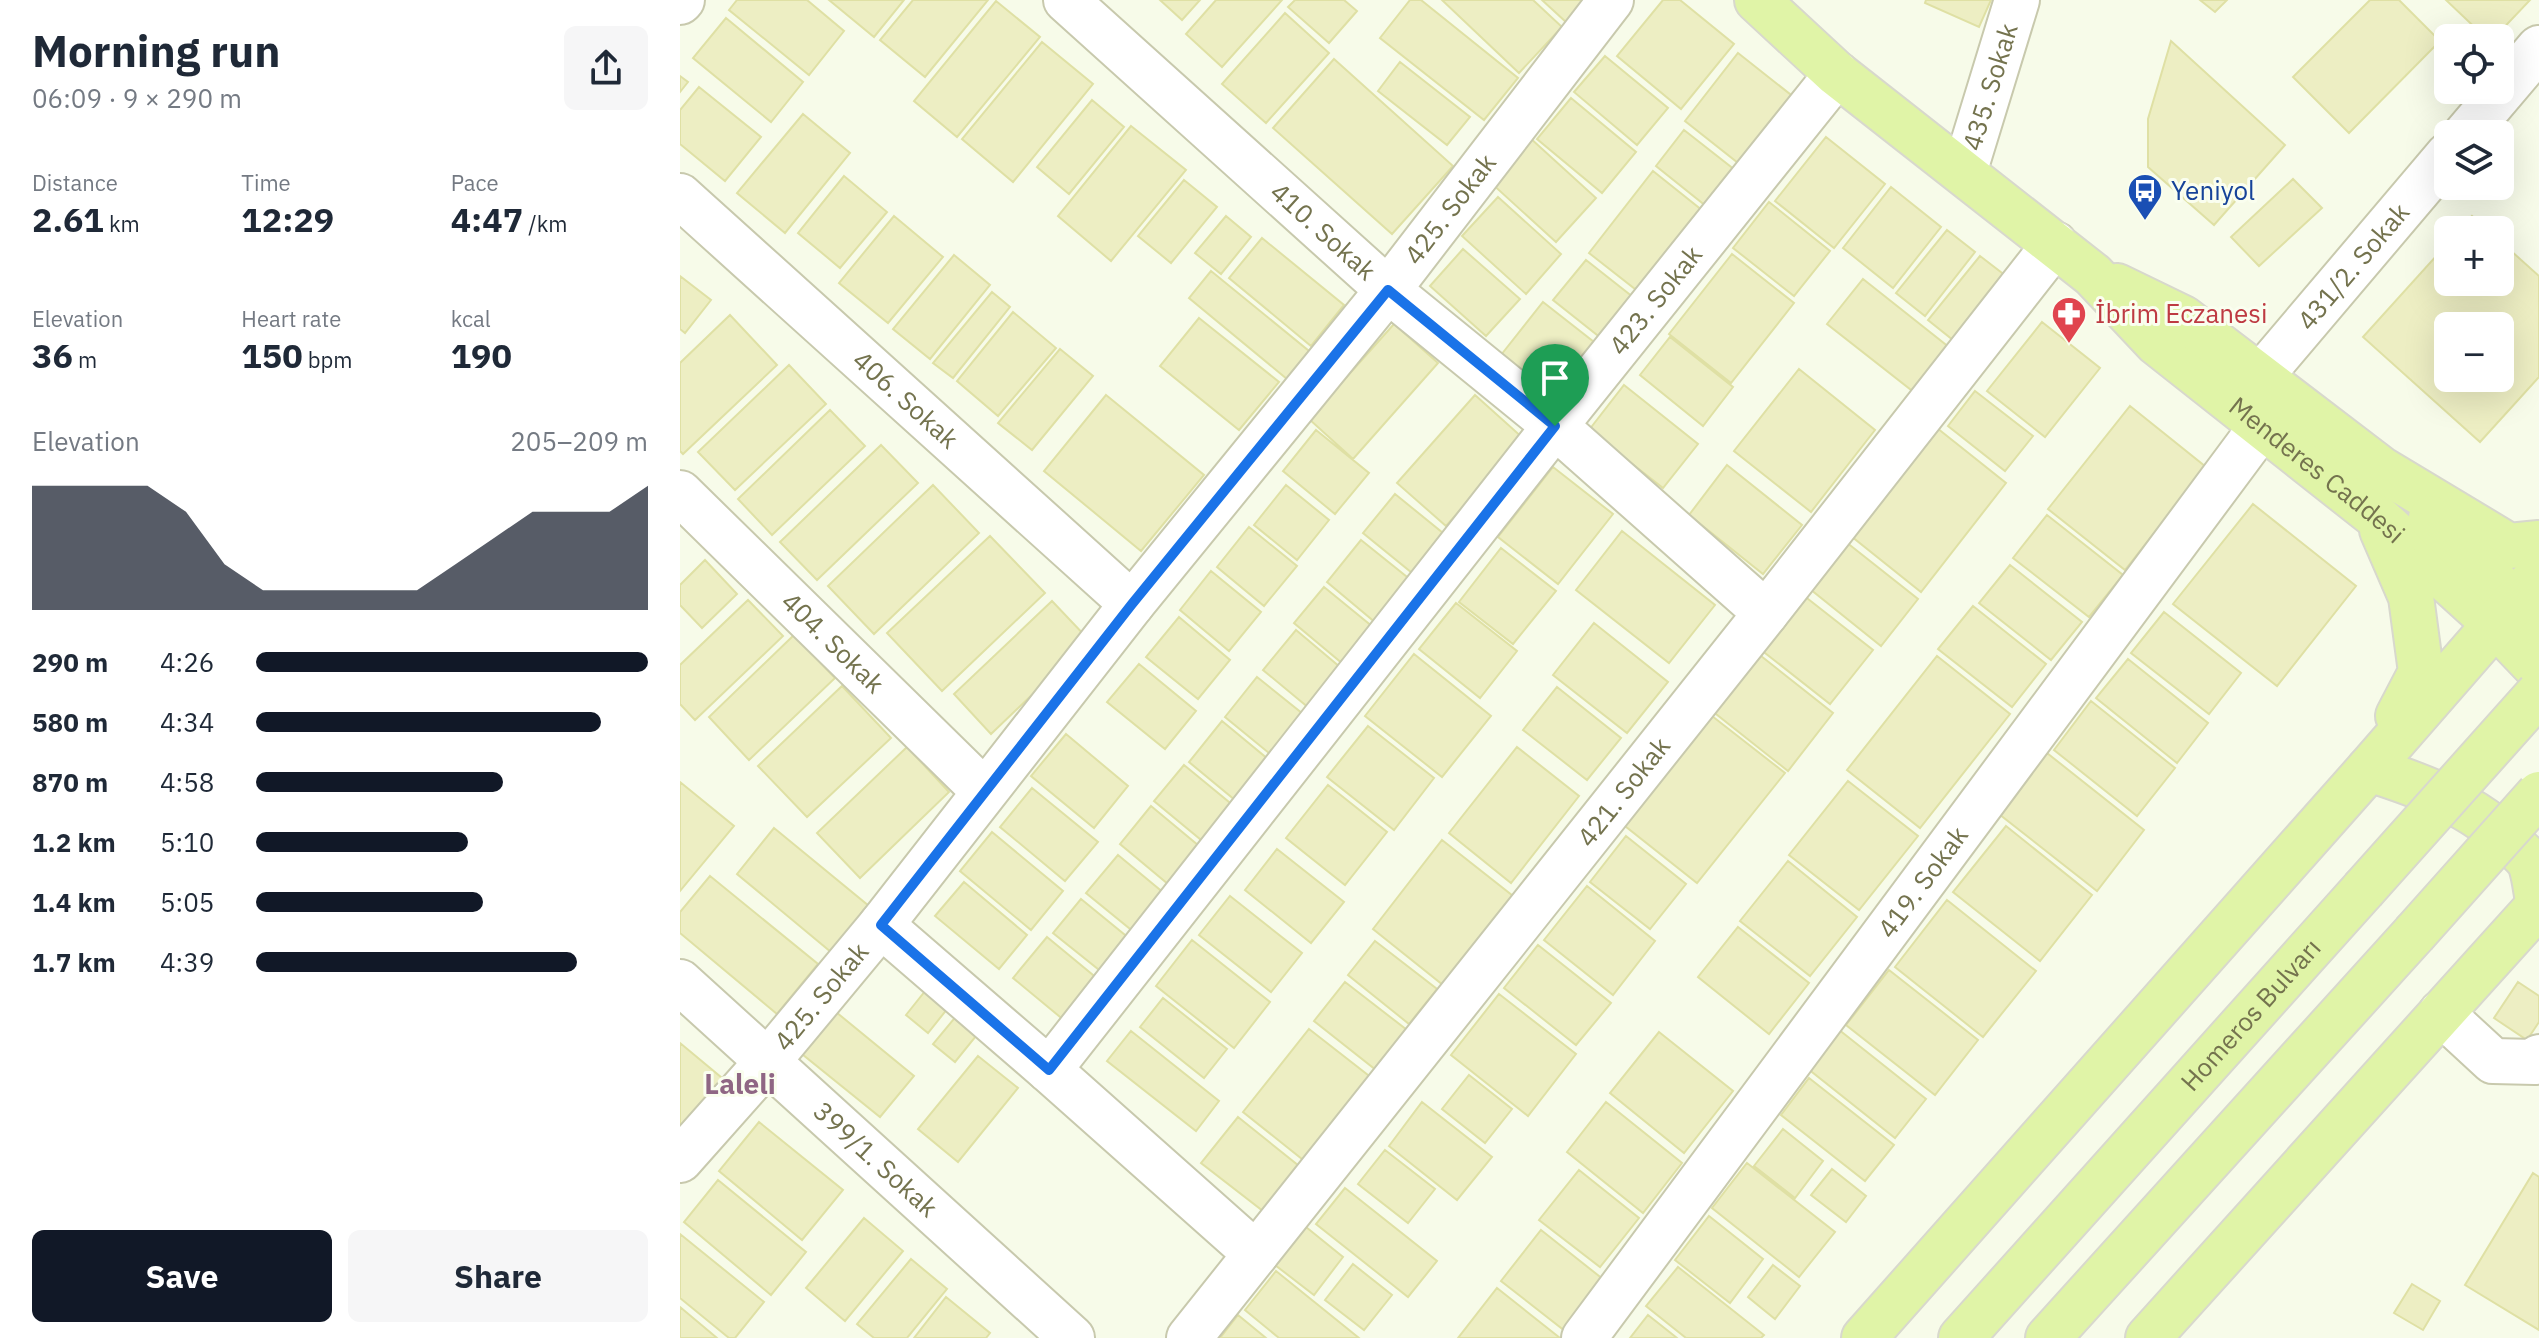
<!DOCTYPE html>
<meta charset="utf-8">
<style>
body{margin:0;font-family:"IBM Plex Sans",sans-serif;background:#f6f6f7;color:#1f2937;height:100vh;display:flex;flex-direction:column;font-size:30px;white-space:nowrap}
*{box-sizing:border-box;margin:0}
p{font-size:26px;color:#747a83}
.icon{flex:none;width:44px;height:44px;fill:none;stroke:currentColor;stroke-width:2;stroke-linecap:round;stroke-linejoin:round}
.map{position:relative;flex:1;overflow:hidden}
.details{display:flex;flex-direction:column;background:#fff;width:680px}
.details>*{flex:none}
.buttons{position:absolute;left:1754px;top:24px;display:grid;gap:16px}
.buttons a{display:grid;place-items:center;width:80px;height:80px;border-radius:12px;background:#fff;box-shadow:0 8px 32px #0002;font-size:40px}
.pin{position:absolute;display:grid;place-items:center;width:68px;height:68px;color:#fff;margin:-82px -34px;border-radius:50% 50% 50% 0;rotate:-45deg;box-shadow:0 0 8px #0007}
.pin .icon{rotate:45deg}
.round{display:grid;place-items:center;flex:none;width:84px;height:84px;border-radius:12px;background:#f6f6f7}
.overview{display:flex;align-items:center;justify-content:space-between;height:136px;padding:0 32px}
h1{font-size:44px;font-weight:800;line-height:60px}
.figures{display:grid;grid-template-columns:repeat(3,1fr);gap:12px;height:136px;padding:8px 32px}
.figures div{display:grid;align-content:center}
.figures b{font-size:34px;font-weight:800}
.figures small{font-size:22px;font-weight:400}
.figures p{font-size:22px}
.chart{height:224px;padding:16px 32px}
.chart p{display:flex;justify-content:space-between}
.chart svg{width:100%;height:144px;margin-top:8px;fill:#111827;opacity:.7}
.action{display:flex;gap:16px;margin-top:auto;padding:16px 32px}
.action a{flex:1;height:92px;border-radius:12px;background:#111827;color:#fff;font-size:32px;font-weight:800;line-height:92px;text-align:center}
.action a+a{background:#f6f6f7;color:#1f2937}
ul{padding:0 32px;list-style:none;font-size:26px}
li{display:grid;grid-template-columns:128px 96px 1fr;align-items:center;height:60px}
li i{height:20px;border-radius:10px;background:#111827}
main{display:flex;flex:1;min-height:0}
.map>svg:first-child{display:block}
.building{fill:#edeec3;stroke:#dfe0a4;stroke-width:2;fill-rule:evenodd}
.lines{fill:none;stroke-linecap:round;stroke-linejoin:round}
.minor-casing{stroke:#c8c9ad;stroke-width:48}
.major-casing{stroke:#d8d8cd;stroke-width:48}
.minor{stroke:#fff;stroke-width:44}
.major{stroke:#e0f4a7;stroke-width:44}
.major-bridge-casing{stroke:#d8d8cd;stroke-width:48;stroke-linecap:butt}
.major-bridge{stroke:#e0f4a7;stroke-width:44}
.route-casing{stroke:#fff;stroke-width:16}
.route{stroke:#1a73e8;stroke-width:10}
.labels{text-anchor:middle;stroke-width:6;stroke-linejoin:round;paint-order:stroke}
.street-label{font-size:26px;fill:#74734e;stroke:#fafeef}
.transit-label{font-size:26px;fill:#164399;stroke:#fafeef;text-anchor:start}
.health-label{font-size:26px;fill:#be3a42;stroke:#fafeef;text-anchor:start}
.neighbourhood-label{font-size:28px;font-weight:bold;fill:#8f6684;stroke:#fafeef}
</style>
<main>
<section class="details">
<div class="overview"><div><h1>Morning run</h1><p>06:09 · 9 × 290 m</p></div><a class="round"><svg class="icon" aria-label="share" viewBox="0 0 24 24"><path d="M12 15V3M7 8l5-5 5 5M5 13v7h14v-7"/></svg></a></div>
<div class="figures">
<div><p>Distance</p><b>2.61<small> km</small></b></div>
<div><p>Time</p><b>12:29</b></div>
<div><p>Pace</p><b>4:47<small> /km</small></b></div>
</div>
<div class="figures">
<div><p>Elevation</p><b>36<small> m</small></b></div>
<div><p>Heart rate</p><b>150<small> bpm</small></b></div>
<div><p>kcal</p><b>190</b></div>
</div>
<div class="chart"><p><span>Elevation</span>205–209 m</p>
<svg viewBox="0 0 160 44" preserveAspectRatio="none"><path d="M0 44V6L10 6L20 6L30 6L40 14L50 30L60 38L70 38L80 38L90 38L100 38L110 30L120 22L130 14L140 14L150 14L160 6V44z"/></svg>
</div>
<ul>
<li><b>290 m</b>4:26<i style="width:100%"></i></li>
<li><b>580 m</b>4:34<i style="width:88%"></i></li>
<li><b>870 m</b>4:58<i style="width:63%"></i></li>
<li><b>1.2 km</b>5:10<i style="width:54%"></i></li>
<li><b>1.4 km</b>5:05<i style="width:58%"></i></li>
<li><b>1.7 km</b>4:39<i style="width:82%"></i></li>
</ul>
<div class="action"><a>Save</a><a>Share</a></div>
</section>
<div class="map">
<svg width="1859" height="1338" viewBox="0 0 1859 1338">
<rect width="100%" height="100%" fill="#f7fbe9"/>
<path class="building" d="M57 0H127L164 31 129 75 49 10Z
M149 0H224L194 37Z
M233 0H308L245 77 200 40Z
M480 0H520L502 20Z
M536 0H602L542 67 506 34Z
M615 0H664L677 11 649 43 608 7Z
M730 0H741L838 78 804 120 700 38Z
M762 0H853L882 27 839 73Z
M862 0H906L886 22Z
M983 0H1000L1054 44 1001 109 937 56Z
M1246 0H1311L1299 27 1245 3Z
M1520 0H1547L1535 12Z
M1690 0H1719L1760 41 1669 133 1613 77Z
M1766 0H1850L1814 38H1806Z
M316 1 360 37 277 137 234 101Z
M605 13 649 53 586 123 542 84Z
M46 18 123 82 91 122 13 58Z
M1491 41 1605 145 1534 225 1468 167V119Z
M362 42 413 84 333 182 282 139Z
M1058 53 1120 102 1067 170 1005 121Z
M925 56 988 108 957 145 894 92Z
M654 59 773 166 712 234 593 128Z
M720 62 790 117 767 145 698 91Z
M0 76 8 82 0 92Z
M19 87 81 137 45 181 0 144V110Z
M891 98 956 152 922 193 857 139Z
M412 100 444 127 389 194 357 167Z
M123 114 170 153 105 233 57 193Z
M451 126 506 170 431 261 378 216Z
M1004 130 1060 174 1031 210 976 166Z
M849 137 916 198 876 242 810 182Z
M1146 137 1205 184 1154 248 1095 201Z
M973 171 1028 215 964 296 909 253Z
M164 176 207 212 160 268 118 233Z
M1613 179 1642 208 1579 266 1551 237Z
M504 180 537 207 491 263 458 236Z
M1211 187 1261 227 1213 288 1163 248Z
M818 197 881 254 846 294 782 236Z
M1089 202 1150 251 1114 296 1053 248Z
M214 216 263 257 208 323 159 283Z
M546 216 571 237 541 274 515 253Z
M1792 216 1808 230H1779Z
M1267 230 1295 252 1245 316 1216 293Z
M582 238 664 305 631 346 549 278Z
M1820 241 1859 276V377L1800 442 1683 337 1768 243V282H1820ZM1768 326H1820V378H1768Z
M783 249 840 299 806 336 750 286Z
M1052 254 1114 303 1051 383 989 334Z
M274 255 310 285 250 359 213 329Z
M1300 256 1335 283 1283 348 1248 320Z
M906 260 963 305 931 346 873 300Z
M531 271 629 351 607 379 509 298Z
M0 276 31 300 5 333 0 329Z
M1183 279 1270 348 1235 393 1147 324Z
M312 292 330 307 273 378 253 363Z
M863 302 928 353 886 407 821 355Z
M333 312 376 348 318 416 277 381Z
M50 315 97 365 3 454 0 451V363Z
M519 318 599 382 559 430 480 366Z
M1362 322 1420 368 1365 437 1307 391Z
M714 324 758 363 673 459 629 419Z
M990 337 1053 387 1023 426 960 375Z
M380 349 413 376 352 450 318 423Z
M109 365 146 404 55 490 18 452Z
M1119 369 1195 430 1131 512 1054 451Z
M944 385 1018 444 983 488 909 430Z
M1295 391 1353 436 1325 471 1268 426Z
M426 395 524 475 461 551 364 471Z
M795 395 844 439 766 526 717 483Z
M1450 406 1526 467 1445 570 1368 509Z
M150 410 185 446 92 535 58 499Z
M1257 428 1326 483 1241 592 1171 536Z
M636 430 689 473 655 514 603 471Z
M201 445 238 483 137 580 100 542Z
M1047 465 1122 525 1083 574 1009 515Z
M873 467 933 514 878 584 818 537Z
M253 485 299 533 194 634 148 586Z
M606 485 649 520 617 560 574 525Z
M715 494 774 542 742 581 683 533Z
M1573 504 1676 586 1597 686 1493 604Z
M1367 515 1443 575 1409 617 1333 558Z
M569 527 617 566 584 606 537 567Z
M942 531 1035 605 989 663 896 590Z
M310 536 365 593 262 691 207 633Z
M681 540 737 585 702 628 647 582Z
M1166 542 1238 599 1201 646 1130 589Z
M821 548 876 591 833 644 779 602Z
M25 560 57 594 22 628 0 605V585Z
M1330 565 1402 622 1371 660 1299 603Z
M531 571 581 612 549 651 500 610Z
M644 587 699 632 669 669 614 623Z
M1123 595 1193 650 1150 704 1080 649Z
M68 600 103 636 15 720 0 704V665Z
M372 601 409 640 311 734 274 694Z
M776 603 837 651 800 698 739 649Z
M1293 606 1366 664 1332 707 1258 649Z
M1484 612 1561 673 1529 714 1451 653Z
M499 617 550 660 518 699 466 657Z
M914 623 988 682 947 733 873 675Z
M616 630 667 673 635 713 583 670Z
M114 635 155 678 69 760 29 717Z
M1076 652 1153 713 1108 771 1031 710Z
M734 654 811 716 762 777 685 716Z
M1257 656 1330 714 1240 828 1167 770Z
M1448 659 1528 723 1497 763 1416 698Z
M459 664 516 711 485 749 427 702Z
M577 677 628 718 595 758 545 717Z
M162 686 211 738 127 817 78 766Z
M877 687 941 738 907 780 843 730Z
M1411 701 1495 768 1457 816 1374 750Z
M1032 716 1105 773 1017 883 945 826Z
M542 721 594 764 561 805 509 762Z
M688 726 754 778 714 830 647 777Z
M386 734 448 786 414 828 351 776Z
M227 747 269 792 180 878 137 833Z
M837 747 899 796 831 883 769 833Z
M1367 753 1464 830 1417 891 1319 814Z
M504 765 555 807 526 844 474 801Z
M1168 781 1238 836 1179 910 1109 855Z
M0 782 54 826 0 891Z
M648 785 707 832 665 885 606 838Z
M352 788 418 842 385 881 320 827Z
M471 806 525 851 494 889 440 844Z
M1326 826 1412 895 1360 961 1273 892Z
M94 828 195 911 157 957 57 874Z
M312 832 383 891 351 930 280 871Z
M946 836 1006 884 970 929 910 882Z
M762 840 833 896 763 985 693 929Z
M597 849 664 902 631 943 565 890Z
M438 855 491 899 460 937 406 893Z
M1108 861 1177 917 1130 976 1060 921Z
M30 876 138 964 97 1014 0 933V912Z
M284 882 347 935 319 969 255 916Z
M907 886 975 941 933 995 864 940Z
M550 896 622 953 591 992 519 935Z
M401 899 456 944 428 977 373 933Z
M1267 900 1356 971 1303 1037 1215 967Z
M1058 927 1129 983 1089 1034 1018 977Z
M367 937 425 985 391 1026 333 978Z
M512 940 590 1002 554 1048 476 986Z
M695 941 757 989 729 1024 668 975Z
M858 945 931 1003 896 1045 824 988Z
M1209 970 1298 1040 1255 1095 1166 1025Z
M254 980 276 998 248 1033 226 1015Z
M665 982 727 1030 696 1070 634 1021Z
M1838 982 1859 996V1022L1847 1040 1814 1018Z
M819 994 896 1054 848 1116 771 1055Z
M483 998 547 1049 524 1078 460 1027Z
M288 1002 309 1020 275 1062 253 1044Z
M156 1012 234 1076 200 1117 122 1054Z
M629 1029 693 1079 627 1163 563 1112Z
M1158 1029 1246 1099 1215 1138 1127 1068Z
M451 1031 539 1101 516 1131 427 1061Z
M979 1032 1053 1091 1004 1153 930 1093Z
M0 1043 48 1083 7 1132 0 1126Z
M298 1056 338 1088 278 1162 238 1129Z
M789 1075 832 1109 805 1143 762 1109Z
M1129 1078 1214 1145 1185 1181 1101 1115Z
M742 1102 812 1157 777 1200 709 1146Z
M926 1102 1002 1163 963 1213 887 1152Z
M558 1117 619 1166 583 1211 521 1163Z
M79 1122 163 1190 122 1240 39 1171Z
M1103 1129 1143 1161 1115 1198 1074 1166Z
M705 1150 755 1189 728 1223 678 1184Z
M1067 1163 1155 1232 1119 1277 1032 1208Z
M1152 1169 1186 1196 1166 1222 1131 1195Z
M899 1170 959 1218 920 1267 859 1220Z
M1853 1173 1859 1177V1330L1785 1285Z
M38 1180 126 1252 91 1295 4 1222Z
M665 1188 757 1261 728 1297 636 1224Z
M1029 1216 1083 1259 1050 1303 995 1260Z
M184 1218 223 1251 165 1321 126 1288Z
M626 1227 663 1257 634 1295 595 1265Z
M861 1230 924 1280 885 1331 821 1281Z
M0 1234 84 1302 55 1338H49L0 1298Z
M231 1259 267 1289 227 1338H194L177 1324Z
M673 1264 712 1295 684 1330 645 1300Z
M1093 1265 1120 1286 1095 1319 1068 1297Z
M998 1267 1084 1335 1081 1338H1006L966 1306Z
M596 1271 679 1338H599L565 1310Z
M1732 1284 1760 1301 1743 1330 1714 1313Z
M817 1288 880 1338H778Z
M266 1297 310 1333 306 1338H234Z
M0 1307 37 1338H0Z
M558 1315 586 1338H540Z
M968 1315 997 1338H950Z"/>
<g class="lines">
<defs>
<g id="minor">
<path id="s1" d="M386 0 708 290 875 426 1086 613"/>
<path d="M0 2 2 0"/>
<path d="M1786 134 1859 48"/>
<path id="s2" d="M1284 173 1337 0"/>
<path id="s3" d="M0 196 452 604"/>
<path id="s4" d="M1579 378 1768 155"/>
<path id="s5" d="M0 493 304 791"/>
<path id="s6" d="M201 925 369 1070 875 426 1157 74"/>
<path id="s7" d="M0 982 392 1338"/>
<path d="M1761 1013 1813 1061 1855 1062 1859 1057"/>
<path d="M369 1070 576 1254"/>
<path id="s8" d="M0 1160 88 1061 201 925 452 604 708 290 931 0"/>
<path id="s9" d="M509 1338 1086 613 1375 244"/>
<path id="s10" d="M904 1338 1582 426"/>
</g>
<g id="major">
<path id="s11" d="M1077 0 1157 74 1413 275 1477 343 1696 516 1815 624 1859 670"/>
<path d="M1437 286 1503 318 1701 469 1829 546 1859 543"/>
<path d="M1751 518 1855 622"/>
<path d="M1702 530 1731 597 1741 672 1718 716"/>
<path d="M1689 769C1740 785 1794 805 1832 844 1838 850 1846 856 1850 863 1855 875 1856 893 1859 906"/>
<path d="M1184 1338 1689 769 1859 574"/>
<path id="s12" d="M1281 1338 1683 890"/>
<path d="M1368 1338 1734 934"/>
<path d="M1468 1338 1859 905"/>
</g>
</defs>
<use href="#minor" class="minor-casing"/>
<use href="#major" class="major-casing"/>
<use href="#minor" class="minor"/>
<use href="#major" class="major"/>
<defs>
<path id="major-bridge" d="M1683 890 1859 693
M1734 934 1859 794"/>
</defs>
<use href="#major-bridge" class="major-bridge-casing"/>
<use href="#major-bridge" class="major-bridge"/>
</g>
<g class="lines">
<defs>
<path id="route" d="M708 290 875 426 369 1070 201 925 452 604Z"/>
</defs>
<use href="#route" class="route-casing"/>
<use href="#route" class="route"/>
</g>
<defs>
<symbol id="bus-pin" viewBox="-11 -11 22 30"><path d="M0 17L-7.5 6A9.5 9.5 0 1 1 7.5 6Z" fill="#1a4fb4" stroke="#fafeef"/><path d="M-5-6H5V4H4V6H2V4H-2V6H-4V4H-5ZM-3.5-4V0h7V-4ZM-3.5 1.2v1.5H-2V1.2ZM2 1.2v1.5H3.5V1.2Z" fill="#fff"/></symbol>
<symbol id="pharmacy-pin" viewBox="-11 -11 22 30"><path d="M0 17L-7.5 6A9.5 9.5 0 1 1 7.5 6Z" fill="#e0444e" stroke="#fafeef"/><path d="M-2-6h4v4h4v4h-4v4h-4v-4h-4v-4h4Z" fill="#fff"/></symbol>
</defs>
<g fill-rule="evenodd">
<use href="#bus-pin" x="1445" y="171" width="40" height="54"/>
<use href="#pharmacy-pin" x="1369" y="294" width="40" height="54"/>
</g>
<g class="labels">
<g class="street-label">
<text dy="9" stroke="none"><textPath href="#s2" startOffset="90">435. Sokak</textPath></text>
<text dy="9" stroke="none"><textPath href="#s8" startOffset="1224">425. Sokak</textPath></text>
<text dy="9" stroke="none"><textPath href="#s1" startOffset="346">410. Sokak</textPath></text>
<text dy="9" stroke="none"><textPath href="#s4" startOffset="146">431/2. Sokak</textPath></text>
<text dy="9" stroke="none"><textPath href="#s6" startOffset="1202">423. Sokak</textPath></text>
<text dy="9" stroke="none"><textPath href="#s3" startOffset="304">406. Sokak</textPath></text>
<text dy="9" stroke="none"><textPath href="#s11" startOffset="732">Menderes Caddesi</textPath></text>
<text dy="9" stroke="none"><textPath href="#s5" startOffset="214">404. Sokak</textPath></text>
<text dy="9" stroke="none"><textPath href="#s9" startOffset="698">421. Sokak</textPath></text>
<text dy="9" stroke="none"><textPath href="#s10" startOffset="568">419. Sokak</textPath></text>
<text dy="9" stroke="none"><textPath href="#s8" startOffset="216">425. Sokak</textPath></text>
<text dy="9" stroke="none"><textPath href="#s12" startOffset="434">Homeros Bulvarı</textPath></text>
<text dy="9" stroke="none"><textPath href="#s7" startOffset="264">399/1. Sokak</textPath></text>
</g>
<g class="transit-label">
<text x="1491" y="200">Yeniyol</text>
</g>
<g class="health-label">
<text x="1415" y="323">İbrim Eczanesi</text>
</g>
<g class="neighbourhood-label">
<text x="60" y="1094">Laleli</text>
</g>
</g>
</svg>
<div class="buttons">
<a><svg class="icon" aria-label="locate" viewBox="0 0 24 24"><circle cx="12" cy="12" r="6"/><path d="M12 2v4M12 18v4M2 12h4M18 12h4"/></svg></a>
<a><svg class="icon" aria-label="layers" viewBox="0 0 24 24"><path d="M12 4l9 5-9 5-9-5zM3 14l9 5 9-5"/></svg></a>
<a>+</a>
<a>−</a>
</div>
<div class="pin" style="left:875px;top:426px;background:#1e9e55"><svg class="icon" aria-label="arrive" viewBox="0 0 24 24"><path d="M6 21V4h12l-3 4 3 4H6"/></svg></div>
</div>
</main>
